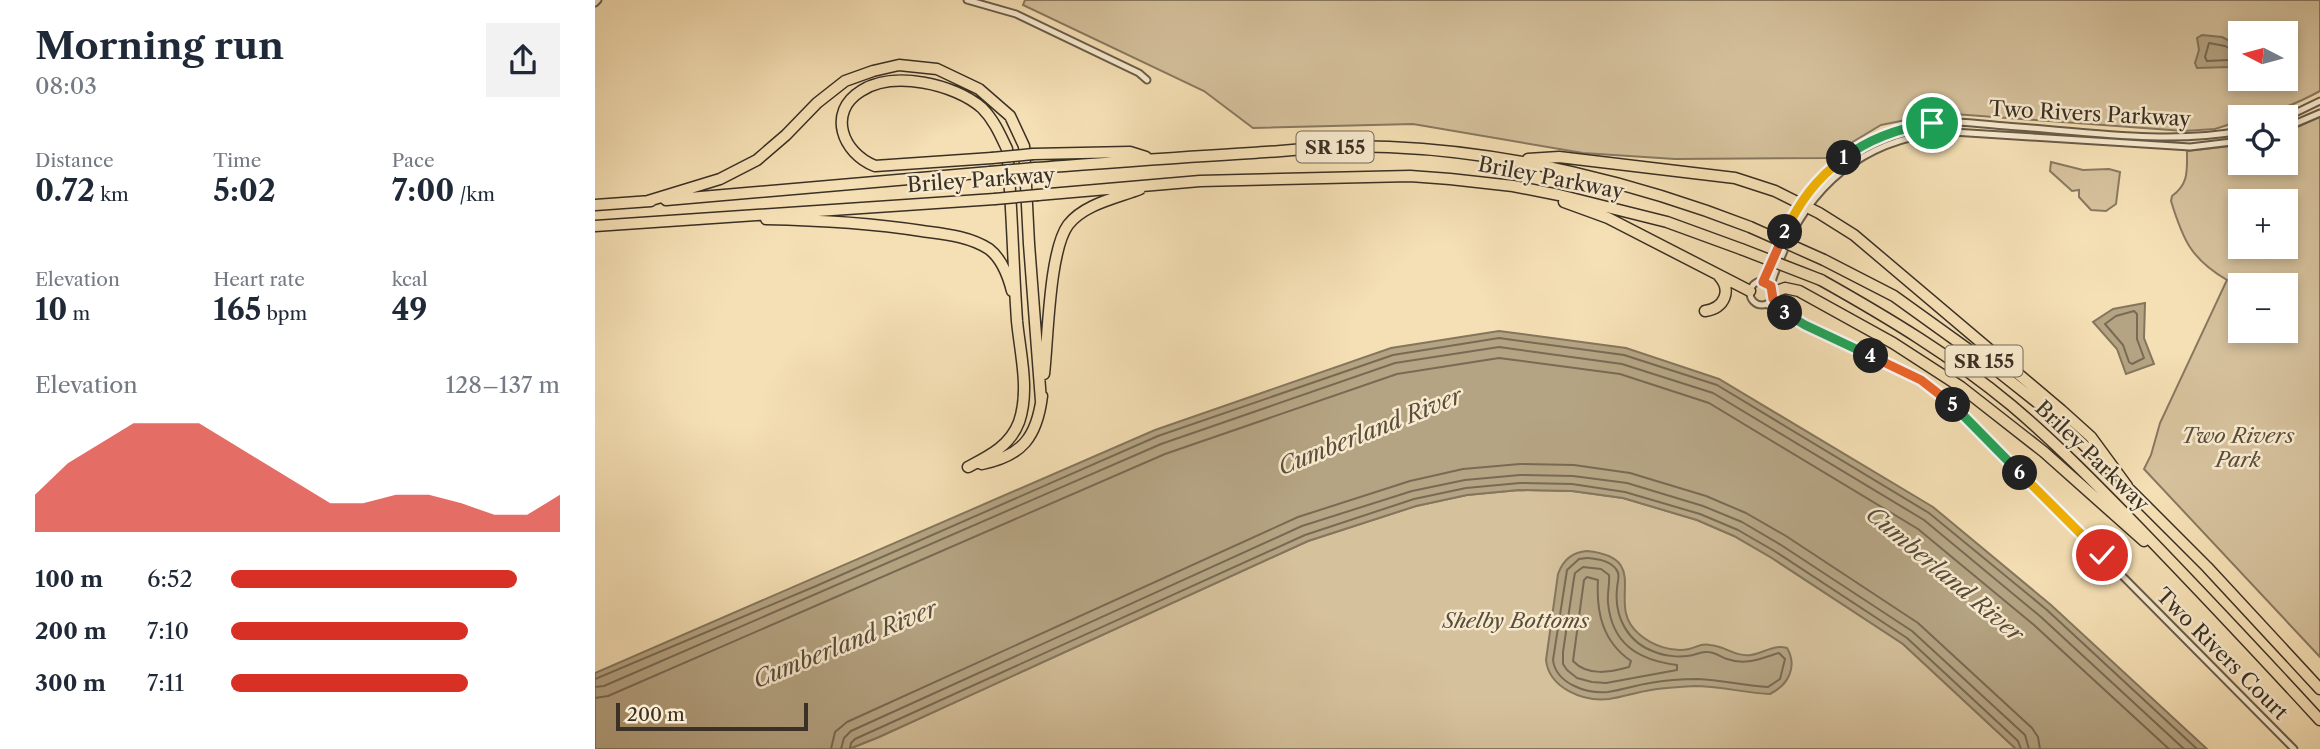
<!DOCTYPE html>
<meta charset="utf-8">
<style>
body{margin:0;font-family:"Libre Caslon Text",serif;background:#f2f2f3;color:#1f2937;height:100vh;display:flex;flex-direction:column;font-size:26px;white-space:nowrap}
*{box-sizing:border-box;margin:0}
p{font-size:23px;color:#747a83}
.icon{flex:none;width:38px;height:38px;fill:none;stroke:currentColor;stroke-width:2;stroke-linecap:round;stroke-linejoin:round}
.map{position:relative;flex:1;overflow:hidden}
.side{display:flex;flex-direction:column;background:#fff;width:595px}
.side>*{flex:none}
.needle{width:46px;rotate:276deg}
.controls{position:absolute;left:1633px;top:21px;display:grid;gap:14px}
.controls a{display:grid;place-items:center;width:70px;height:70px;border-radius:0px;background:#fff;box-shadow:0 4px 10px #0003;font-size:35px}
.scale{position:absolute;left:21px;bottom:18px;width:192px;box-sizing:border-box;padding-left:7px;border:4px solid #3a3025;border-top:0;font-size:19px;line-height:24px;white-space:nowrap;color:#3a3025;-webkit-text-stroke:5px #f8eace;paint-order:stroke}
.pin{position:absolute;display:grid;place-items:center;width:60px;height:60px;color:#fff;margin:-30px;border:4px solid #fff;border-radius:50%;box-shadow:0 2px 7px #0007}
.km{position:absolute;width:35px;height:35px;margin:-18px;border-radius:50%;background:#222;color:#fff;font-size:19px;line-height:35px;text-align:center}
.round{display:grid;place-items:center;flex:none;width:74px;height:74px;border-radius:0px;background:#f2f2f3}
.headline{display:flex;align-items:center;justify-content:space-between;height:119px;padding:0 35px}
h1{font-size:38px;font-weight:700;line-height:52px}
.metrics{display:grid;grid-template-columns:repeat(3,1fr);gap:10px;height:119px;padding:7px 35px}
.metrics div{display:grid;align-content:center}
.metrics b{font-size:30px;font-weight:700}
.metrics small{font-size:19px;font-weight:400}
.metrics p{font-size:19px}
.chart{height:196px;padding:14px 35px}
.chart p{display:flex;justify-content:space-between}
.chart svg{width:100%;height:126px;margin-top:7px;fill:#d93025;opacity:.7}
ul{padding:0 35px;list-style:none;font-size:23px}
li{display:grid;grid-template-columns:112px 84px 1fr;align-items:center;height:52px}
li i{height:18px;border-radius:9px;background:#d93025}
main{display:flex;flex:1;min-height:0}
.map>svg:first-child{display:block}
.green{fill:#d5c19c;stroke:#887860;stroke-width:2;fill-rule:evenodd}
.water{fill:#b5a483;stroke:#84765d;stroke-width:2}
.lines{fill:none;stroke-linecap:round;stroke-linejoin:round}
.shore{stroke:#786a54;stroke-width:2}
.minor-casing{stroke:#695c49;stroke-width:9}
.motorway-casing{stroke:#3a3025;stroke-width:13}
.minor{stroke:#f8eace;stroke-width:5}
.motorway{stroke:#f5dfb4;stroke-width:10}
.motorway-bridge-casing{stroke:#3a3025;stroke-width:13;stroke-linecap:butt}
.motorway-bridge{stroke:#f5dfb4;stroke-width:10}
.split-1-casing{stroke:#fff;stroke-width:14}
.split-2-casing{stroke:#fff;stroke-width:14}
.split-3-casing{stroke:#fff;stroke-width:14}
.split-4-casing{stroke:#fff;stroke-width:14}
.split-5-casing{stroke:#fff;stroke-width:14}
.split-6-casing{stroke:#fff;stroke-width:14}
.split-7-casing{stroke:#fff;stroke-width:14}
.split-1{stroke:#22a559;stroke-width:9}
.split-2{stroke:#f5b400;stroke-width:9}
.split-3{stroke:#f0652b;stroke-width:9}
.split-4{stroke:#22a559;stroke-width:9}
.split-5{stroke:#f0652b;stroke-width:9}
.split-6{stroke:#22a559;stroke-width:9}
.split-7{stroke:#f5b400;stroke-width:9}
.labels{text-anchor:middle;stroke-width:5;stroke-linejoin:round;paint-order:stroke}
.shield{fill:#f8eace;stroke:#736858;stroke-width:2}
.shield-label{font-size:19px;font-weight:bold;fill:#3a3025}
.street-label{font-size:21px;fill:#3a3025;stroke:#f8eace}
.park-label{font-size:21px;font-style:italic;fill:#594d3d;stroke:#f8eace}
.water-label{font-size:23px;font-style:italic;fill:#594d3c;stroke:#f8eace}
</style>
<main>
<section class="side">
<div class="headline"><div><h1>Morning run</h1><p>08:03</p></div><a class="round"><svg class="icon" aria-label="share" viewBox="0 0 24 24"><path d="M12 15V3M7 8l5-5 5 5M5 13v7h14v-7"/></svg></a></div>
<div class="metrics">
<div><p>Distance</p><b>0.72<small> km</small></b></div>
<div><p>Time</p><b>5:02</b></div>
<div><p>Pace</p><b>7:00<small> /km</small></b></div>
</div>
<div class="metrics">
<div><p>Elevation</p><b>10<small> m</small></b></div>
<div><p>Heart rate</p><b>165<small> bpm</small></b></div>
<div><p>kcal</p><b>49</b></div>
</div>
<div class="chart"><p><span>Elevation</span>128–137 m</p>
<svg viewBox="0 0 160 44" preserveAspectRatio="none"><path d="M0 44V31L10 20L20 13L30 6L40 6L50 6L60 13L70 20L80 27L90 34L100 34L110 31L120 31L130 34L140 38L150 38L160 31V44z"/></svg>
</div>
<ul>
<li><b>100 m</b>6:52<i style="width:87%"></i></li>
<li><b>200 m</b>7:10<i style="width:72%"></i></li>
<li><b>300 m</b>7:11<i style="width:72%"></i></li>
</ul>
</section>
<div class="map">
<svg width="1725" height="749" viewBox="0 0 1725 749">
<rect width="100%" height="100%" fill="#f5dfb4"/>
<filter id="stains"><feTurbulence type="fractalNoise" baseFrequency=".00286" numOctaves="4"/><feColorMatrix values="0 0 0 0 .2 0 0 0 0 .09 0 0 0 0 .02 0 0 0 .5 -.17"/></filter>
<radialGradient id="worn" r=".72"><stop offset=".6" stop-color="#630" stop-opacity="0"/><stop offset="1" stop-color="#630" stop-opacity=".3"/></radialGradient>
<path class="green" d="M430 0H1725V91C1701 104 1672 117 1645 117V121L1620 129 1589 131 1346 113 1286 125 1231 158 1080 159 988 153 818 124 658 128 609 91 428 5ZM1645 33H1690V79H1645Z
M1725 117V657L1549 469 1556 455 1565 423 1632 280C1596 259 1588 240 1576 201L1577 196C1594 184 1592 170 1592 151L1645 145V163H1690L1691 132ZM1690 201V247H1645V201ZM1690 285V331H1645V285Z
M1456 162 1488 170 1514 169 1525 172 1521 204 1511 211 1496 210 1484 197V190L1477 191 1455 171Z
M924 490 977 491 1028 498 1102 520 1139 536 1177 558 1308 644 1421 749H254L284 737 713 541 821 506 872 495Z"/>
<path class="water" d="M1607 35 1627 37 1645 46V61L1635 67 1602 68 1600 63 1604 50 1602 38Z
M1550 303 1549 338 1559 364 1531 374 1522 349 1498 322 1518 309Z
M904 331 1031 348 1124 379 1338 507 1456 605 1612 749H1421L1308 644 1177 558 1139 536 1102 520 1028 498 977 491 924 490 872 495 821 506 713 541 284 737 254 749H0V673L560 430 796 348Z
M992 551C1060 558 1008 604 1044 634 1056 645 1078 653 1094 649 1102 647 1106 643 1115 645 1130 646 1140 657 1156 655 1170 653 1178 644 1192 648 1203 667 1193 685 1175 694 1150 693 1125 686 1099 686 1085 687 1070 687 1056 690 1042 692 1028 697 1014 699 988 702 954 688 951 660L963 574C968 560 977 552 992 551Z"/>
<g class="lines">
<path class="shore" d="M1614 43 1630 46 1639 51 1640 55 1633 60 1612 61 1610 57Z
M1539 311 1542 314V339L1549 358 1537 364 1534 362 1528 345 1510 324 1521 316Z
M992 558C1002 559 1014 560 1021 569 1026 575 1022 582 1022 589 1019 617 1033 643 1060 652 1069 656 1083 657 1092 656 1100 656 1104 651 1113 652 1120 652 1125 657 1132 659 1152 666 1166 658 1184 653L1190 659 1185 679 1173 687C1150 686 1127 680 1103 679 1087 679 1071 680 1055 683 1041 685 1027 690 1013 692 992 694 961 684 958 660L972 570 984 559Z
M988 567 1006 569 1014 575C1015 584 1012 593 1013 603 1017 644 1043 660 1082 665V670L1011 683 997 682 982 678 972 670 968 664V652L979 578 980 573Z
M992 577 1003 580C1001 613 1008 642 1036 661L1034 667C1016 672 993 677 978 661L989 580Z
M0 679 221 586 563 436 798 355 904 338 1029 355 1122 385 1334 513 1452 610 1602 749
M0 687 9 686 566 444 800 363 904 347 1027 364 1118 393 1329 520 1446 617 1589 749
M0 698 13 696 570 454 802 374 904 358 1025 374 1114 403 1323 529 1439 625 1574 749
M236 749 240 732 252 722 703 517 815 481 868 469 925 464 979 465 1035 473 1111 496 1151 513 1191 536 1323 623 1437 728 1443 737 1445 749
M246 749 249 738 256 731 707 526 817 491 870 480 925 475 978 476 1032 483 1108 506 1147 522 1186 545 1317 631 1430 735 1434 749
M255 749 256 743 260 739 710 535 819 499 871 488 925 483 977 484 1030 492 1105 514 1143 530 1181 552 1312 638 1423 741 1426 749"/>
<defs>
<path id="minor" d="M372 0 421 14 544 73 552 80
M0 3 3 0
M1690 118 1725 101
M1690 128 1725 113
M1155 293a12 12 0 1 1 24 0a12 12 0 1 1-24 0Z
M1168 282C1181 253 1191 221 1210 195 1239 155 1287 128 1336 123 1361 120 1386 124 1411 126 1484 131 1573 145 1645 131
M1176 286C1179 272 1186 259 1191 246 1223 175 1281 135 1358 132L1595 147 1645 141
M1171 304 1326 380 1351 398 1699 749"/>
<path id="motorway" d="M438 154 535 152 551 157
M933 159 964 157 1140 178 1180 191 1224 213 1259 235 1466 410 1496 437 1532 486
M440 168C512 163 585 157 657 153 702 150 749 145 794 147 916 152 1042 183 1155 227
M443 195 605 181 815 176 855 179 918 186 964 195 1072 222 1146 249
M71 200 395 172
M53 201 125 179 162 160 191 135 222 103 250 81 278 71 304 65 342 69 384 89 415 116 429 146 434 244 446 401
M969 202 1013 218 1155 291
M0 205 56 201
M171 219C223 220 275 223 327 231 349 234 374 236 394 249 407 259 413 275 417 291
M0 226 400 199
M1229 260 1299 296 1395 365 1453 411 1514 469
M1226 280C1292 317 1357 356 1416 405 1461 443 1502 485 1543 527 1604 590 1665 655 1725 720
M1179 292 1190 288 1204 291 1298 343 1366 387 1449 452 1549 541
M1110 311C1130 308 1137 290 1124 276
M449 374C453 340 454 251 473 225 489 204 522 198 545 189
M387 464C427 456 442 437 447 396
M373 467C394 456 415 446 424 422 435 390 425 353 422 321 418 263 417 206 412 149 405 134 399 120 387 108 360 84 298 70 266 91 232 112 247 153 280 166L397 158
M1527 482 1612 567 1725 689"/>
</defs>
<use href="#minor" class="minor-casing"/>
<use href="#motorway" class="motorway-casing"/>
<use href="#minor" class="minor"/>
<use href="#motorway" class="motorway"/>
<defs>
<path id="motorway-bridge" d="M397 158 438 154
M395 172 440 168
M400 199 443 195
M1155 227 1229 260
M1146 249 1226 280"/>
</defs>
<use href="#motorway-bridge" class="motorway-bridge-casing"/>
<use href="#motorway-bridge" class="motorway-bridge"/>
</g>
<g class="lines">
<defs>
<path id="split-1" d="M1249 158C1275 138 1305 128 1337 123"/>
<path id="split-2" d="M1190 232C1205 201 1221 179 1249 158"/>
<path id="split-3" d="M1190 232 1168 282 1176 286 1178 299 1190 313"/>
<path id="split-4" d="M1190 313 1210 325 1276 356"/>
<path id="split-5" d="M1276 356 1326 380 1358 405"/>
<path id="split-6" d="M1358 405 1425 473"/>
<path id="split-7" d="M1425 473 1507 555"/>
</defs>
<use href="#split-1" class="split-1-casing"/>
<use href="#split-2" class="split-2-casing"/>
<use href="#split-3" class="split-3-casing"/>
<use href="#split-4" class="split-4-casing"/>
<use href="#split-5" class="split-5-casing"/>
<use href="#split-6" class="split-6-casing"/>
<use href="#split-7" class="split-7-casing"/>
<use href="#split-1" class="split-1"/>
<use href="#split-2" class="split-2"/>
<use href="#split-3" class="split-3"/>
<use href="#split-4" class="split-4"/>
<use href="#split-5" class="split-5"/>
<use href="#split-6" class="split-6"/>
<use href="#split-7" class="split-7"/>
</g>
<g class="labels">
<g class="shield">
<rect x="701.5" y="131.5" width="77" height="31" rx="5"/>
<rect x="1350.5" y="345.5" width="77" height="31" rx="5"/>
</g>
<g class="shield-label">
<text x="740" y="154">SR 155</text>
<text x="1389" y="368">SR 155</text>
</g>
<g class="street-label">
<text transform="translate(1495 114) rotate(3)" y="7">Two Rivers Parkway</text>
<text transform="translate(956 178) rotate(11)" y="7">Briley Parkway</text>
<text transform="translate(386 180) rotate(-4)" y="7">Briley Parkway</text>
<text transform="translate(1497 456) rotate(44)" y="7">Briley Parkway</text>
<text transform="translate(1627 654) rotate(45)" y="7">Two Rivers Court</text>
</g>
<g class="park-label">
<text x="1643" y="443">Two Rivers<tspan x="1643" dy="24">Park</tspan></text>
<text x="921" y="628">Shelby Bottoms</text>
</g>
<g class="water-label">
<text transform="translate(775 431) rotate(-22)" y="8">Cumberland River</text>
<text transform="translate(1350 574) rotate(40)" y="8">Cumberland River</text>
<text transform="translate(250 644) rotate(-22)" y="8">Cumberland River</text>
</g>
</g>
<rect width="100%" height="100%" filter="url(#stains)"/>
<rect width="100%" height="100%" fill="url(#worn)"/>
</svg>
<div class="controls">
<a><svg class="needle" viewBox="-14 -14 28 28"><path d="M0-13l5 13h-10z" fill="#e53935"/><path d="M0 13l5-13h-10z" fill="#747a83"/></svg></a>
<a><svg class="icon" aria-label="locate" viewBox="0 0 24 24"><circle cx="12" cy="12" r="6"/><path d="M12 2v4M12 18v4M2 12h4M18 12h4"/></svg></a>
<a>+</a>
<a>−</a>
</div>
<div class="scale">200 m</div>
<div class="pin" style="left:1337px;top:123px;background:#1e9e55"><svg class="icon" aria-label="arrive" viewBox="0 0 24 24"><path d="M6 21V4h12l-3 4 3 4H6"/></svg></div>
<div class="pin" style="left:1507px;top:555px;background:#d93025"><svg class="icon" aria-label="check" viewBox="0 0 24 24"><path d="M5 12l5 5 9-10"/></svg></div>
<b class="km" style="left:1249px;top:158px">1</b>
<b class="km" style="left:1190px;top:232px">2</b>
<b class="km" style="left:1190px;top:313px">3</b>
<b class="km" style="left:1276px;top:356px">4</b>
<b class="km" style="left:1358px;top:405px">5</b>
<b class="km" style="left:1425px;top:473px">6</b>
</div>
</main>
